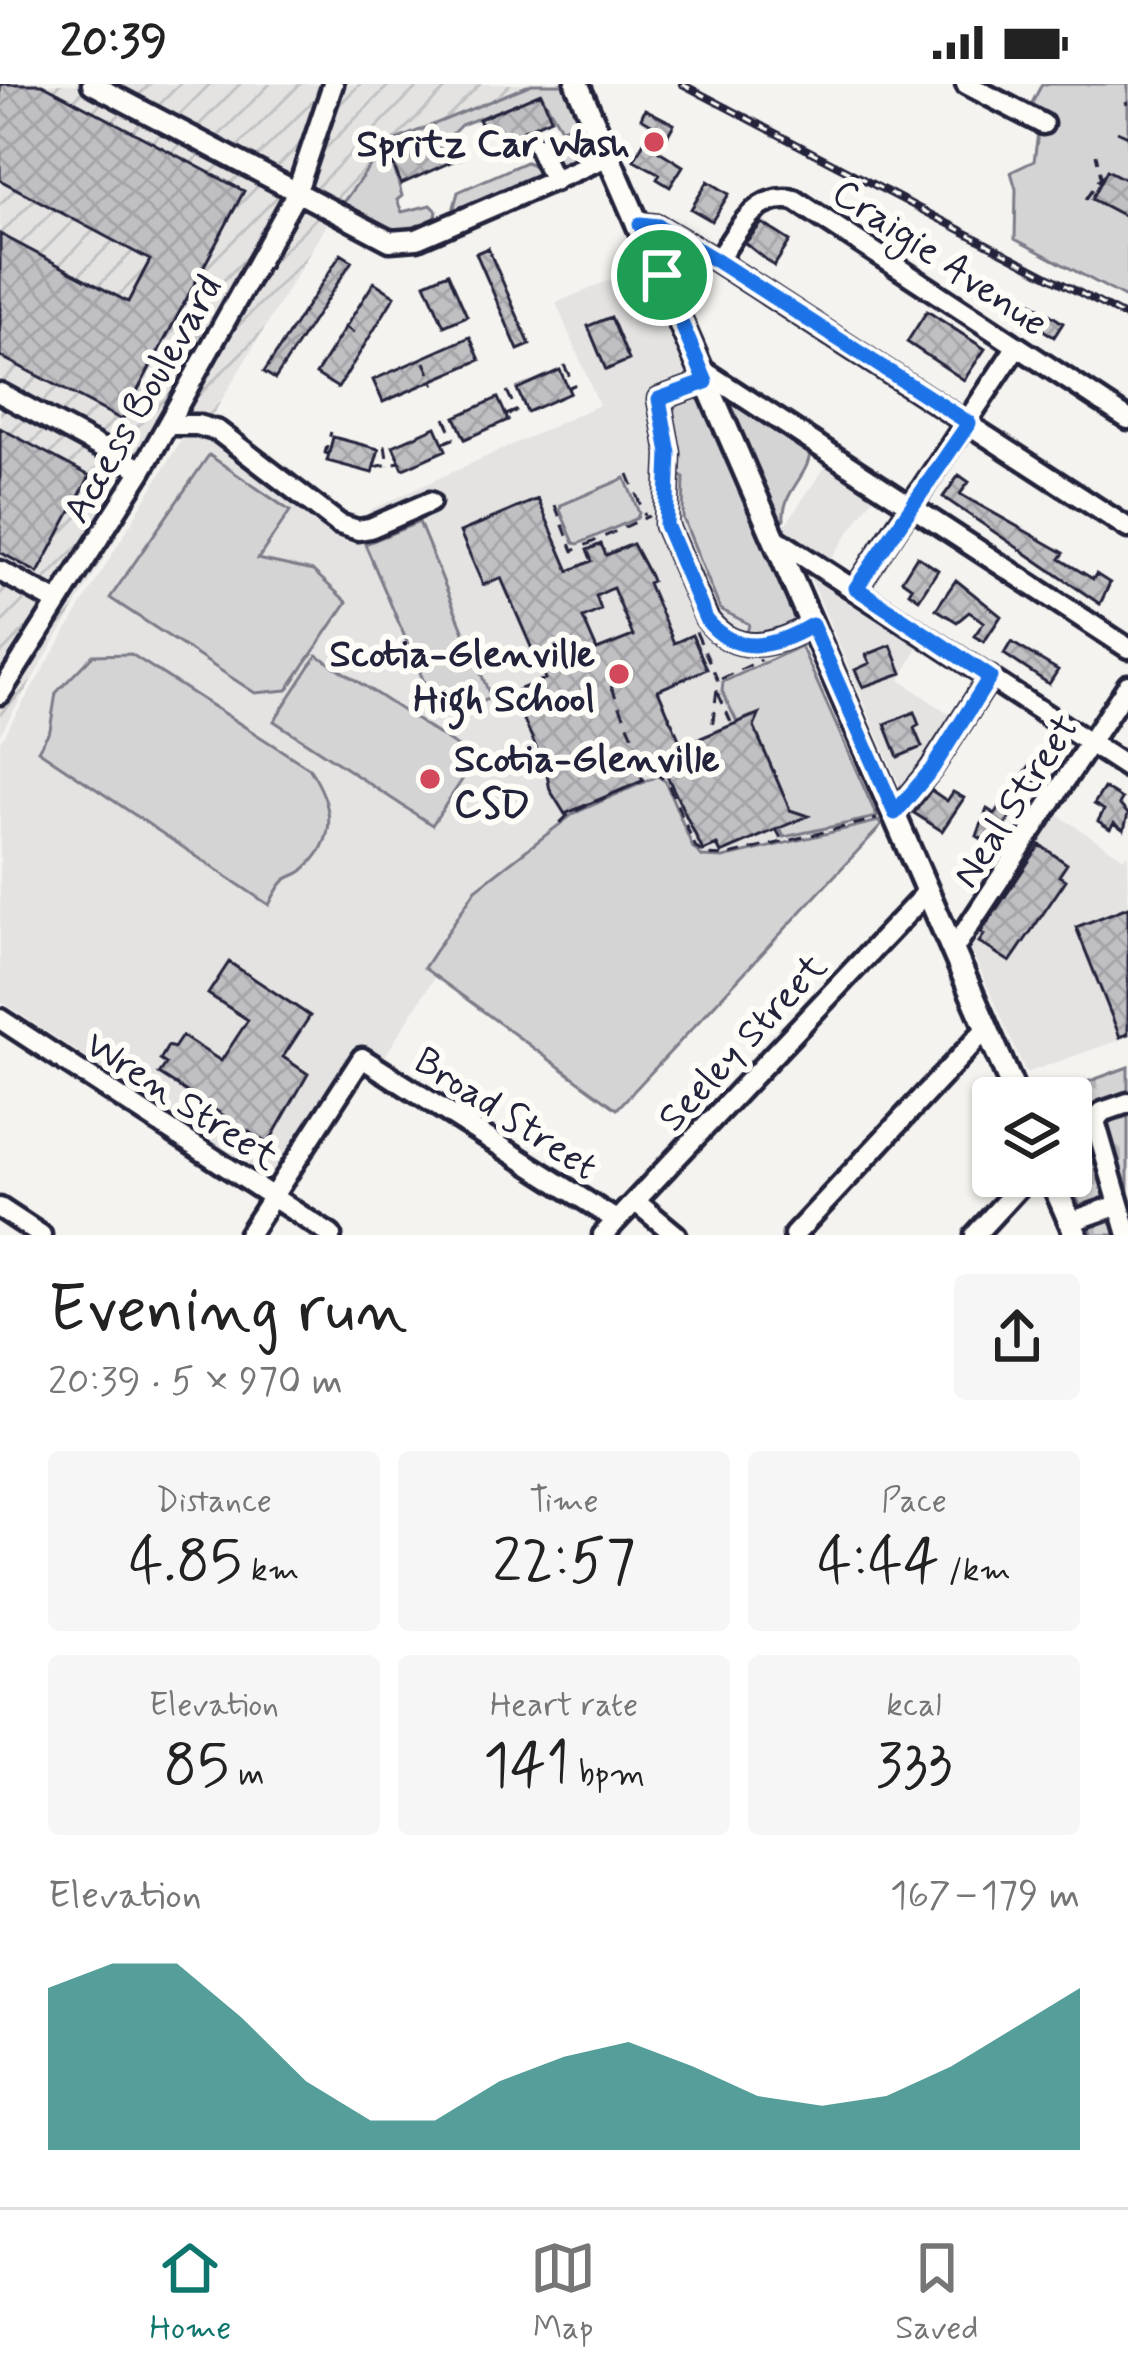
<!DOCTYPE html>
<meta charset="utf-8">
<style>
body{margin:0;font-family:Mynerve,sans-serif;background:#f6f6f6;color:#222;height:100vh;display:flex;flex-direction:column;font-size:45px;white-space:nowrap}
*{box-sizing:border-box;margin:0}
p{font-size:39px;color:#767676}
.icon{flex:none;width:66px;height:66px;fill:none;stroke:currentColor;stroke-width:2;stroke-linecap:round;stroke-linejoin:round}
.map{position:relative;height:1151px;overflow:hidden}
.details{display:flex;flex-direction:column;background:#fff;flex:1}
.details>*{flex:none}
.controls{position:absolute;left:972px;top:993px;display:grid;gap:24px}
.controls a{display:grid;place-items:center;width:120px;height:120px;border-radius:12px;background:#fff;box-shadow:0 3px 9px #0004;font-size:60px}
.pin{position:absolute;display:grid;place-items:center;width:102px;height:102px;color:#fff;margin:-51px;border:6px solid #fff;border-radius:50%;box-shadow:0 3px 12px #0007}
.round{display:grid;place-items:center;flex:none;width:126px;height:126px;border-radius:12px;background:#f6f6f6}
.head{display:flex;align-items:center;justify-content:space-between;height:204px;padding:0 48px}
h1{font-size:66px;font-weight:600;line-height:90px}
.stats{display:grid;grid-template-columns:repeat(3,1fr);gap:18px;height:204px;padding:12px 48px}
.stats div{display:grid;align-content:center;border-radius:12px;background:#f6f6f6;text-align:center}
.stats b{font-size:60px;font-weight:600}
.stats small{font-size:33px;font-weight:400}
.stats p{font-size:33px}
.chart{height:336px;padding:24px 48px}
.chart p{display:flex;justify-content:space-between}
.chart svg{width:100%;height:216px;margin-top:12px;fill:#0f766e;opacity:.7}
.status{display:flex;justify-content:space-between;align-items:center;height:84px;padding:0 60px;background:#fff;direction:ltr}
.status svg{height:33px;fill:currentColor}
.tab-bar{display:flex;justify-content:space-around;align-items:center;height:168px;border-top:3px solid #e0e0e0;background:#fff;font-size:33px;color:#767676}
.tab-bar a{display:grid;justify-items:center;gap:6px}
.tab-bar .selected{color:#0f766e}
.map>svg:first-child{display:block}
.built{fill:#e4e3e2}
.industrial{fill:url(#industrial-furrows)}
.green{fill:#d5d4d5;stroke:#7c7b88;stroke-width:3}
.cemetery{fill:url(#cemetery-stones);stroke:#7c7b88;stroke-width:3}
.building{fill:url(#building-cross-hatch);stroke:#22223b;stroke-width:3;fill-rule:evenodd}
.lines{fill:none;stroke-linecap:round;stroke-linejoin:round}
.minor-casing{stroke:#22223b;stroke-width:27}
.major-casing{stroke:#22223b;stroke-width:30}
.path{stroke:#22223b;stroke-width:3;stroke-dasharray:12 9;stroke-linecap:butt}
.minor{stroke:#fdfcf7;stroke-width:18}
.major{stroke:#fdfcf7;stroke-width:21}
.rail-casing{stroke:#22223b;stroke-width:8}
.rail{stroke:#fdfcf7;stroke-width:3;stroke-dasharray:9;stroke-linecap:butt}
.route-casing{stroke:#fff;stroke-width:24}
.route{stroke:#1a73e8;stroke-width:15}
.poi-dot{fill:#d1495b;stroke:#fdfcf7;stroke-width:4.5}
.labels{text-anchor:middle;stroke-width:12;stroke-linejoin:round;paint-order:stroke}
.poi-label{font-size:39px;font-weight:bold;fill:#22223b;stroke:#fdfcf7;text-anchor:end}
.street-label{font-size:39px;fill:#22223b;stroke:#fdfcf7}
</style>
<div class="status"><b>20:39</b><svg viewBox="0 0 49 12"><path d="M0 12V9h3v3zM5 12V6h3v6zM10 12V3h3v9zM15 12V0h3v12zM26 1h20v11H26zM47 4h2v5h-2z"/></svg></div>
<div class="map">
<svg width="1128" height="1151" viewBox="0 0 1128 1151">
<defs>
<pattern id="industrial-furrows" width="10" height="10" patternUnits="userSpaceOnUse" patternTransform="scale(3)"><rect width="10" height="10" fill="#e4e3e2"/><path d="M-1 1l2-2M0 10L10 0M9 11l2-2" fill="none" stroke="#c3c2c3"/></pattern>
<pattern id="cemetery-stones" width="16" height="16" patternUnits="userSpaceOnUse" patternTransform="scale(3)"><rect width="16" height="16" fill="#d5d4d5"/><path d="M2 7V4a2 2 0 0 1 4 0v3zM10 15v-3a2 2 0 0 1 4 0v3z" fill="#b7b6b8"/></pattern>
<pattern id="building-cross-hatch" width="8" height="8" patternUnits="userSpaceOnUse" patternTransform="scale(3)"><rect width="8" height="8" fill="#c0bfc2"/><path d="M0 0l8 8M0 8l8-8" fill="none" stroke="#a5a4a8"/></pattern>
</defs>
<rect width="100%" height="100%" fill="#f4f3ef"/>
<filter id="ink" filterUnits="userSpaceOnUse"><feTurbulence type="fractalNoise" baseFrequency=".00833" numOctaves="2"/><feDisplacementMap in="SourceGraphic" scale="24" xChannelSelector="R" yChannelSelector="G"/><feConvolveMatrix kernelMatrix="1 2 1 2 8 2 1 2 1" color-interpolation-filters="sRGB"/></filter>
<g filter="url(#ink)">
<path class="built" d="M642 182 799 533 802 562 881 742 617 1025 436 891 384 974 359 960 270 1095 0 917V657L181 356 191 353 215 360 348 457 358 459 370 426 599 321 556 219Z
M830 376 877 408 828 479 787 450 785 441Z
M817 491 921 558 900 596 957 636 915 698 901 705 810 493Z
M1058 731 1124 774 1128 769V953L1026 989 971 865Z"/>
<path class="industrial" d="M0 0H532L386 60 325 143 214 329 176 352 0 650Z"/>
<path class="green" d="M532 0H567C584 41 605 65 553 88L548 67 574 53 568 42 561 44 541 10 461 41 450 52 460 75 453 77 442 52 391 72 402 112 397 116 402 128 431 121 437 127 435 138C398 154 374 140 339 124L386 60Z
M1042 0H1128V215L1015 155 1016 105 1011 88 1034 77 1038 49 1022 38Z
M526 78 538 83 542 93 461 127 454 123 458 108Z
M694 312 703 319 799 533C788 550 765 554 747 550L749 540 720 525 683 434 684 394 675 390C679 366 666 335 678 315Z
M730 312 810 362C813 390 781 407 784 435L780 437 728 317Z
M209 371 290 427 258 475 313 487 347 518 287 606 255 609 110 514Z
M625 394 639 429 637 434 578 460 574 459 560 426 561 421Z
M419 438 491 614 440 635 365 460Z
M801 562 877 733 784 753 779 743 791 729 753 640 757 636 752 632 737 638 722 607 723 598Z
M131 570 309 684C333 720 340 755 302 787 297 791 290 792 285 796 278 802 273 813 269 821L38 666 50 646 56 609 93 571Z
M317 571 476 675 432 741 274 637Z
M658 692 665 697 693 764 703 773 723 774 879 737 881 742 617 1025 424 884 476 805 573 730Z"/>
<path class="cemetery" d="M1128 983V1151H1093L1067 1092H1071V1014H1044Z"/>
<path class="building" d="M0 0H42L244 107 122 336 0 272V150L128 218 150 176 0 96Z
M541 9 551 34 501 56 496 44 485 49 479 35Z
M645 25 674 40 659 67 683 82 670 103 657 95 660 90 634 76 653 41 641 34Z
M443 52 453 77 401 100 390 72Z
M1107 86 1128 97V134L1092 115Z
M708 97 729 110 712 137 691 125Z
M762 139 790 157 774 182 745 159Z
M488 164 530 261 518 266 476 169Z
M341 170 352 177 275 295 264 288Z
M448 189 467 232 444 242 425 199Z
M374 198 395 212 338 304 316 290Z
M1018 210 1063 239 1054 253 1009 224Z
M927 227 985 265 964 296 907 258Z
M611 233 629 276 606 286 588 242Z
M470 253 480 276 383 318 373 296Z
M560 286 570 309 527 328 517 305Z
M498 314 508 336 465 355 455 333Z
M436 343 446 366 403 385 393 362Z
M0 344 90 392 38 489 0 468Z
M333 353 379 365 372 389 327 377Z
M959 391 969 398 960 410 1064 469 1060 475 1093 495 1096 490 1110 499 1100 520 943 413Z
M538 415 569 487 592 477 587 466 601 460 606 471 633 460 650 492 652 497 648 499 674 559 692 551 707 585 658 606 682 662 760 629 754 643 790 726 808 732 721 769 717 761 703 767 666 690 664 669 636 681 643 697 565 730 550 706 546 686 521 629 527 627 518 606 545 595 501 494 483 501 460 448ZM613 504 633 552 597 566 583 534 601 526 596 512Z
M917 472 938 486 919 515 909 508 912 503 902 496Z
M956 496 1001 532 984 558 974 552 984 538 969 528 957 538 936 525Z
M1011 558 1058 586 1049 600 1004 570Z
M891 561 902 589 863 603 855 586 870 579 866 571Z
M914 628 919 641 914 644 922 663 898 673 885 640Z
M1046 659 1057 666 1028 710 1025 707 994 762 977 752 987 725 995 730Z
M1104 704 1122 715 1119 720 1128 730 1124 746 1114 739 1110 745 1098 737 1104 726 1094 720Z
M931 706 947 717 953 708 964 714 942 747 914 729Z
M1040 761 1067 780 1059 792 1066 796 1010 878 979 858 984 851 981 848Z
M1128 823V950L1120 953 1076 843Z
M229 878 310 932 283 973 308 990 268 1060 159 990 166 980 160 976 168 962 174 964 182 952 221 977 248 936 208 910Z"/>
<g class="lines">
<defs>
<path id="minor" d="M92 0 390 157 417 155 609 72
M966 0 1043 40
M538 62 554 97
M640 140 658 142 717 177 1128 444
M717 177C737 149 754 108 795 116L1128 335
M701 285 1128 564
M706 298 659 315 669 369 666 441 707 535C736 574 775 562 812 541
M0 309 142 386
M167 341H197L218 347 339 440 358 446 370 444 430 418
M778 456 1128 684
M0 487 57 518
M856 504 1017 262
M0 610 142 386 296 110 333 0
M895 729 931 685 990 593
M953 866 1128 601
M0 935 331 1151
M636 1118 676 1151
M0 1124 41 1151
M1070 1138 1118 1121
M248 1151 362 974 616 1136
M603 1151 928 807
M794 1151 987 944
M975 1151 1029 1092
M1128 1151 1095 1037 1102 1028 1128 1019"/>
<path id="major" d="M577 0 1017 1014
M1050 1092 1076 1151"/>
</defs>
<use href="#minor" class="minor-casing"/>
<use href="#major" class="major-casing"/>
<path class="path" d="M1125 19 1128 18
M1117 47 1128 52
M1086 115 1101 93 1096 70
M344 242 361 254
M425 278 435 301
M564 281 574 301 567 304
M507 307 516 326
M506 331 525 323
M445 334 454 354
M443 359 463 351
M385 361 388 382
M329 370 325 369 331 348
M374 383 400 378
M628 390 645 432
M555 421 573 467 649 432
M696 548 718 597 712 645
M721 595 761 576
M611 602 651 693
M718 609 731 638
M560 739 569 730 657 690 667 698 696 764 706 771 725 772 877 735
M776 745 781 754"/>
<use href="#minor" class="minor"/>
<use href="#major" class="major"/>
<defs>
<path id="rail" d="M682 0 1128 234"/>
</defs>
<use href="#rail" class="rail-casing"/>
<use href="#rail" class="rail"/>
</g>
</g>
<g class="lines" filter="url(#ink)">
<defs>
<path id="route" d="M640 140 658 142 717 177 969 339 856 504 990 593 932 685 895 729 812 541C775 563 736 574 706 535L666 441 669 369 659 315 706 298Z"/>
</defs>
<use href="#route" class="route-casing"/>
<use href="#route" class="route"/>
</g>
<g class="poi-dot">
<circle cx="654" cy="58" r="12"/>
<circle cx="619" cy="590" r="12"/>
<circle cx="430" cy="695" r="12"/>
</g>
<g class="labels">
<g class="poi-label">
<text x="630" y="72">Spritz Car Wash</text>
<text x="595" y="582">Scotia-Glenville<tspan x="595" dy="45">High School</tspan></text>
<text x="454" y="687" text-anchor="start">Scotia-Glenville<tspan x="454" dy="45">CSD</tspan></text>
</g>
<g class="street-label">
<text transform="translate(941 172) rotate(34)" y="14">Craigie Avenue</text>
<text transform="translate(141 314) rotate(-60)" y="14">Access Boulevard</text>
<text transform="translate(1014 716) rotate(-57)" y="14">Neal Street</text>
<text transform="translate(741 957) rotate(-47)" y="14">Seeley Street</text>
<text transform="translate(183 1015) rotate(33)" y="14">Wren Street</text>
<text transform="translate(507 1028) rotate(33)" y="14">Broad Street</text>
</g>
</g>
</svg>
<div class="controls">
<a><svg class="icon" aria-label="layers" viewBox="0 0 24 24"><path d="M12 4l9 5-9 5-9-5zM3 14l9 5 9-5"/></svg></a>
</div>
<div class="pin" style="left:662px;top:191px;background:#1e9e55"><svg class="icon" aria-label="arrive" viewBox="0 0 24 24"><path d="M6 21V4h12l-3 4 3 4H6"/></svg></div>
</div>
<section class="details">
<div class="head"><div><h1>Evening run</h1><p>20:39 · 5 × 970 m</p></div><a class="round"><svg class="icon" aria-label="share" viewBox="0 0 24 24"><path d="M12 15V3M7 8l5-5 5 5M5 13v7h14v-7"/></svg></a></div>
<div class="stats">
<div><p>Distance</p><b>4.85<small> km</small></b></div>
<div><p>Time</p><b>22:57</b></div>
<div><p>Pace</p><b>4:44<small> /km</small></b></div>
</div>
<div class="stats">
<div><p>Elevation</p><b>85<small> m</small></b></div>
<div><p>Heart rate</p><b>141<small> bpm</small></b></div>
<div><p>kcal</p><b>333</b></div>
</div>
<div class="chart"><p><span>Elevation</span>167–179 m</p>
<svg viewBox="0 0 160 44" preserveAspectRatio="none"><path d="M0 44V11L10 6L20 6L30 17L40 30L50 38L60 38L70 30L80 25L90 22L100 27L110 33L120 35L130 33L140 27L150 19L160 11V44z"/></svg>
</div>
</section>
<nav class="tab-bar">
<a class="selected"><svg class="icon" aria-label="home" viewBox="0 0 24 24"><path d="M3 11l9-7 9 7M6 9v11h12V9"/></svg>Home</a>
<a><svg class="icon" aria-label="map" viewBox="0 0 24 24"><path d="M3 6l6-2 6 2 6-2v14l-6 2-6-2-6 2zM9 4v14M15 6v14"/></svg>Map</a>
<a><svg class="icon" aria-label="saved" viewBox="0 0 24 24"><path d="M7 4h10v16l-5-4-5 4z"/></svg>Saved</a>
</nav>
